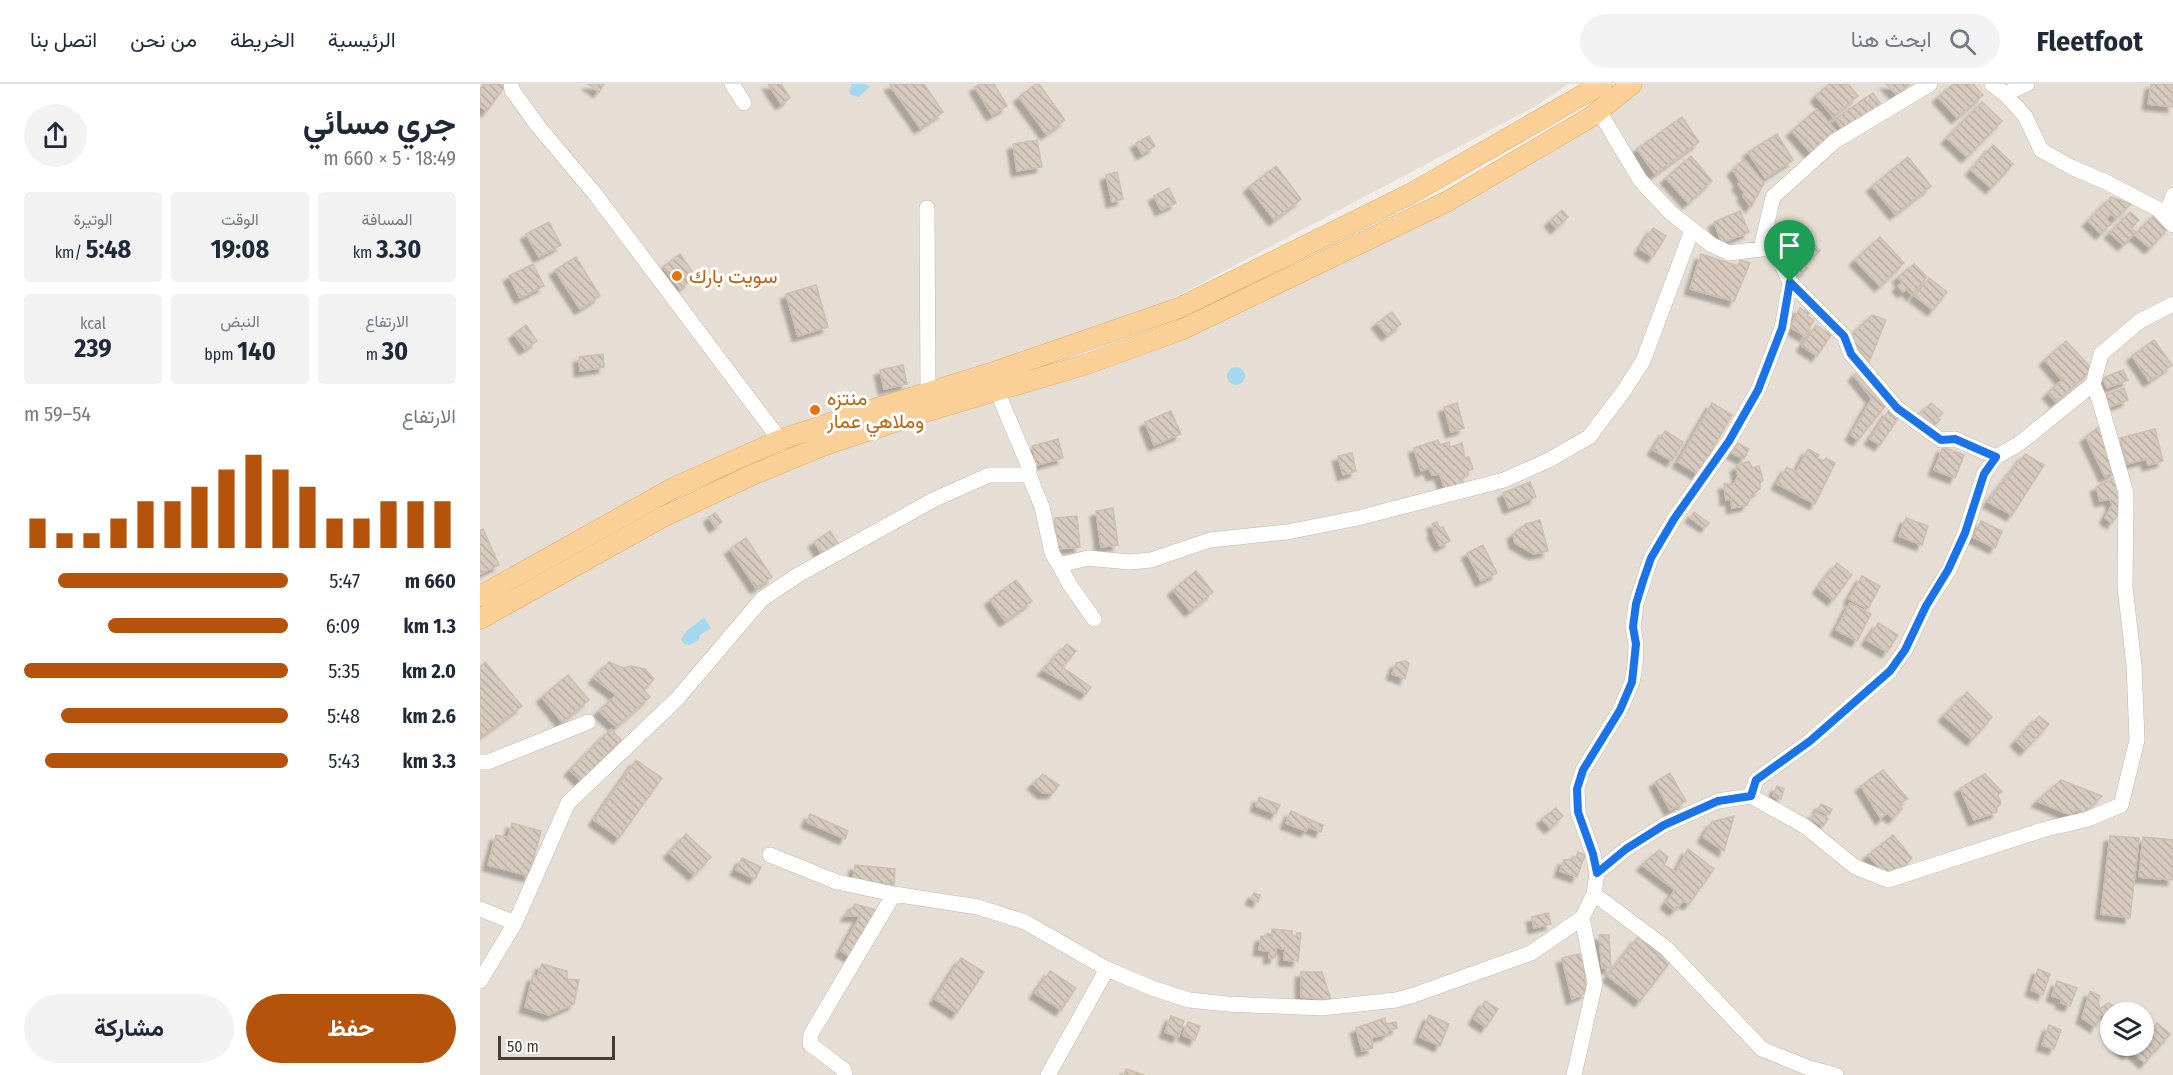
<!DOCTYPE html>
<html lang="ar">
<meta charset="utf-8">
<style>
body{margin:0;font-family:"Fira Sans Condensed",Vazirmatn,sans-serif;background:#f2f2f3;color:#1f2937;direction:rtl;height:100vh;display:flex;flex-direction:column;font-size:22px;white-space:nowrap}
*{box-sizing:border-box;margin:0}
p{font-size:20px;color:#747a83}
.icon{flex:none;width:33px;height:33px;fill:none;stroke:currentColor;stroke-width:2;stroke-linecap:round;stroke-linejoin:round}
.map{position:relative;flex:1;overflow:hidden;direction:ltr}
.drawer{display:flex;flex-direction:column;background:#fff;width:480px}
.drawer>*{flex:none}
.fabs{position:absolute;left:1620px;top:918px;display:grid;gap:12px}
.fabs a{display:grid;place-items:center;width:54px;height:54px;border-radius:50%;background:#fff;box-shadow:0 2px 4px #0004;font-size:30px}
.scale{position:absolute;left:18px;bottom:15px;width:117px;box-sizing:border-box;padding-left:6px;border:3px solid #453d36;border-top:0;font-size:16px;line-height:21px;white-space:nowrap;color:#453d36;-webkit-text-stroke:4px #fff;paint-order:stroke}
.pin{position:absolute;display:grid;place-items:center;width:51px;height:51px;color:#fff;margin:-62px -26px;border-radius:50% 50% 50% 0;rotate:-45deg;box-shadow:0 0 6px #0007}
.pin .icon{rotate:45deg}
.round{display:grid;place-items:center;flex:none;width:63px;height:63px;border-radius:32px;background:#f2f2f3}
.summary{display:flex;align-items:center;justify-content:space-between;height:102px;padding:0 24px}
h1{font-size:33px;font-weight:700;line-height:45px}
.metrics{display:grid;grid-template-columns:repeat(3,1fr);gap:9px;height:102px;padding:6px 24px}
.metrics div{display:grid;align-content:center;border-radius:6px;background:#f2f2f3;text-align:center}
.metrics b{font-size:26px;font-weight:700}
.metrics small{font-size:16px;font-weight:400}
.metrics p{font-size:16px}
.chart{height:168px;padding:12px 24px}
.chart p{display:flex;justify-content:space-between}
.chart svg{width:100%;height:108px;margin-top:6px;stroke:#b45309;stroke-width:6}
.primary-button{display:flex;gap:12px;margin-top:auto;padding:12px 24px}
.primary-button a{flex:1;height:69px;border-radius:36px;background:#b45309;color:#fff;font-size:24px;font-weight:700;line-height:69px;text-align:center}
.primary-button a+a{background:#f2f2f3;color:#1f2937}
ul{padding:0 24px;list-style:none;font-size:20px}
li{display:grid;grid-template-columns:96px 72px 1fr;align-items:center;height:45px}
li i{height:15px;border-radius:8px;background:#b45309}
header{display:flex;align-items:center;gap:36px;box-sizing:border-box;height:84px;padding:0 30px;background:#fff;border-bottom:2px solid #e0e1e3}
header strong{font-size:28px}
nav{display:flex;gap:33px;margin-inline-start:auto;font-size:21px}
.search{width:420px;height:54px;background:#f2f2f3;display:flex;align-items:center;gap:15px;box-sizing:border-box;padding:0 21px;border-radius:33px;color:#747a83;font-size:22px}
main{display:flex;flex:1;min-height:0}
.map>svg:first-child{display:block}
.residential{fill:#e6ded4;fill-rule:evenodd}
.water{fill:#a4d9ed}
.building{fill:url(#building-back-hatch);stroke:#cebeaf;stroke-width:1.5;filter:url(#shadow)}
.lines{fill:none;stroke-linecap:round;stroke-linejoin:round}
.minor-casing{stroke:#c0b6ac;stroke-width:16}
.major-casing{stroke:#deab68;stroke-width:21}
.minor{stroke:#fff;stroke-width:15}
.major{stroke:#fad097;stroke-width:20}
.route-casing{stroke:#fff;stroke-width:12}
.route{stroke:#1a73e8;stroke-width:8}
.food-dot{fill:#e8710a;stroke:#fff;stroke-width:2}
.labels{text-anchor:middle;stroke-width:6;stroke-linejoin:round;paint-order:stroke}
.food-label{font-size:20px;fill:#c56008;stroke:#fff;text-anchor:start}
</style>
<header>
<strong>Fleetfoot</strong>
<div class="search"><svg class="icon" aria-label="search" viewBox="0 0 24 24"><circle cx="10" cy="10" r="6"/><path d="M15 15l6 6"/></svg>ابحث هنا</div>
<nav><a>الرئيسية</a><a>الخريطة</a><a>من نحن</a><a>اتصل بنا</a></nav>
</header>
<main>
<div class="map">
<svg width="1693" height="991" viewBox="0 0 1693 991">
<defs>
<pattern id="building-back-hatch" width="6" height="6" patternUnits="userSpaceOnUse" patternTransform="scale(1.5)"><rect width="6" height="6" fill="#d6cabf"/><path d="M-1 5l2 2M0 0l6 6M5-1l2 2" fill="none" stroke="#b9aea5"/></pattern>
<filter id="shadow"><feDropShadow dx="-5.5" dy="5.5" stdDeviation="1.5" flood-color="#0004"/></filter>
</defs>
<rect width="100%" height="100%" fill="#f2ede6"/>
<path class="residential" d="M0 0H1088L1056 22 684 219 291 355 0 518Z
M1156 0H1693V991H0V539L293 386 682 261 1081 61ZM1630 928H1664V962H1630Z"/>
<path class="water" d="M372 0H386L390 3 379 13 371 11 369 7Z
M747 292a9 9 0 1 1 18 0a9 9 0 1 1-18 0Z
M224 533 231 544 220 551 218 557 209 561 203 559 201 555C206 545 216 541 224 533Z"/>
<path class="building" d="M4 0H22L25 2 7 27 0 22V5Z
M108 0H124L119 8Z
M288 0H301L310 14 301 20Z
M412 0H444L463 28 440 44 410 1Z
M500 0H514L527 22 512 31 495 3Z
M556 0H559L585 36 566 50 539 13Z
M1349 0H1368L1378 12 1353 33 1336 12Z
M1406 0H1430L1417 11Z
M1473 0H1493L1503 11 1477 34 1458 13Z
M1671 0H1693V23L1668 20Z
M1393 9 1402 22 1365 49 1355 35Z
M1502 18 1522 37 1487 73 1467 54Z
M1337 25 1357 48 1332 70 1312 47Z
M1202 33 1219 58 1175 90 1157 65Z
M1297 50 1313 76 1285 94 1268 68Z
M669 52 675 62 662 70 656 59Z
M557 56 562 83 537 87 533 60Z
M1513 61 1533 80 1511 104 1491 86Z
M1211 72 1232 97 1208 119 1186 94Z
M1428 73 1451 102 1415 130 1392 102Z
M1264 75 1284 99 1271 123 1263 112 1264 108 1258 101 1260 97 1253 86Z
M796 82 821 115 794 136 769 103Z
M637 88 643 115 632 118 626 91Z
M689 104 696 119 681 126 674 112Z
M1631 113 1651 120 1636 134 1631 130 1626 135 1631 140 1621 150 1608 137Z
M1082 126 1088 133 1076 144 1070 137Z
M1260 127 1269 148 1242 159 1234 138Z
M1650 128 1659 136 1651 144 1656 148 1643 161 1630 149Z
M1676 129 1690 142 1670 164 1655 151Z
M69 138 81 161 59 173 46 150Z
M1173 144 1186 152 1173 173 1160 165Z
M1321 145 1340 167 1325 181 1328 184 1318 193 1296 169Z
M1400 153 1424 179 1400 202 1375 176Z
M200 170 212 187 206 192 210 197 200 205 183 183Z
M1221 170 1258 182 1260 176 1270 179 1254 217 1210 205Z
M96 173 120 212 100 225 75 186Z
M53 180 64 202 40 214 29 192Z
M1434 180 1447 193 1432 211 1427 205 1423 208 1418 202 1422 198 1418 193Z
M1449 194 1467 208 1453 226 1435 212Z
M336 201 348 243 318 252 306 210Z
M1320 224 1329 229 1327 232 1334 236 1325 252 1310 243Z
M912 228 921 240 907 251 897 239Z
M1392 231 1406 236 1389 278 1368 254Z
M46 241 57 257 45 265 34 250Z
M1336 241 1351 251 1337 272 1322 262Z
M1674 256 1692 281 1669 297 1652 272Z
M1586 257 1612 285 1576 318 1568 309 1582 296 1565 276Z
M123 270 124 283 100 287 99 273Z
M423 281 427 300 404 305 400 286Z
M1379 286 1406 321 1378 356 1371 351 1392 314 1374 292Z
M1643 286 1648 296 1627 304 1623 294Z
M1644 304 1648 316 1630 323 1626 311Z
M977 319 984 344 971 348 964 323Z
M1232 319 1252 331 1218 390 1198 378Z
M1451 319 1463 329 1458 334 1460 336 1451 344 1438 332Z
M1409 326 1419 333 1400 361 1390 355Z
M691 327 701 350 674 361 665 338Z
M1620 342 1637 386 1625 393 1606 353Z
M1675 345 1683 377 1668 381 1666 375 1647 380 1640 354Z
M1185 347 1203 358 1192 377 1173 366Z
M578 355 583 374 557 381 552 362Z
M958 356 960 361 969 358 970 363 982 359 985 374 989 373 993 385 987 387 988 391 981 394 983 400 965 406 960 390 952 391 949 384 941 387 934 364Z
M1257 359 1269 365 1264 375 1252 369Z
M1463 363 1484 371 1475 394 1454 386Z
M1328 365 1339 371 1337 374 1344 377 1346 374 1355 379 1335 420 1297 400 1307 383 1316 388Z
M872 369 876 387 863 391 858 372Z
M1545 370 1564 381 1532 431 1508 418Z
M1269 377 1272 384 1279 382 1283 396 1280 399V405L1271 412 1267 421 1252 424 1251 415 1246 416 1244 400H1254L1258 392 1256 382Z
M1636 393 1641 426 1632 439 1625 434 1632 421 1630 415 1620 417 1616 403Z
M1050 398 1056 413 1029 424 1023 409Z
M633 424 638 461 621 463 616 427Z
M1214 428 1229 439 1226 443 1211 433Z
M235 429 242 438 235 443 229 433Z
M597 432 600 463 577 465 575 434Z
M1426 434 1448 442 1442 461 1419 452Z
M1060 436 1068 467 1054 470 1035 459 1033 450 1046 440Z
M1501 437 1522 447 1515 464 1493 453Z
M957 438 960 444 963 443 970 457 960 462 953 448 955 447 952 440Z
M3 445 19 481 0 490V446Z
M350 447 361 464 345 475 334 458Z
M266 454 292 493 276 504 250 465Z
M1003 461 1017 489 1001 497 987 469Z
M1357 479 1372 491 1353 516 1338 504Z
M716 487 733 508 710 527 693 506Z
M1382 492 1400 502 1388 525 1369 515Z
M536 496 552 517 525 537 510 516Z
M1370 519 1391 530 1377 557 1356 546Z
M1398 539 1418 551 1407 568 1387 556Z
M587 560 596 567 582 583 611 603 606 610 563 586Z
M925 577 929 579 925 595 912 590 916 579Z
M5 578 42 622 0 653V583Z
M129 578 143 584 151 582 165 585 174 595 164 606 170 613 136 643 119 627 136 611 114 594Z
M88 591 109 616 82 638 62 613Z
M1487 608 1512 633 1492 656 1464 632Z
M1559 632 1569 640 1545 666 1536 657Z
M131 645 141 656 101 697 90 686Z
M156 676 182 694 139 754 114 736Z
M1403 686 1428 715 1420 719 1422 725 1413 734 1407 729 1401 735 1381 702Z
M1190 689 1206 717 1190 726 1175 698Z
M563 690 579 701 573 709H563L553 700Z
M1505 690 1522 708 1518 711 1521 719 1517 724V728L1494 736 1480 704Z
M1581 696 1622 712 1604 729 1596 727 1590 731 1557 717Z
M1297 702 1304 705 1301 715 1293 712Z
M779 713 800 721 796 730 776 722Z
M1341 720 1352 725 1349 731 1338 725Z
M1076 724 1083 732 1070 744 1062 735Z
M811 727 831 736 826 747 806 739Z
M1336 728 1348 735 1343 742 1331 735Z
M330 730 368 747 365 755 327 738Z
M1254 732 1244 767 1223 753 1232 738Z
M831 736 843 741 841 748 829 743Z
M32 739 61 747 49 792 8 781 16 751 28 754Z
M206 750 231 773 214 791 189 769Z
M1413 751 1432 774 1424 783 1412 789 1404 788 1388 771Z
M1630 752 1659 754 1650 834 1621 830Z
M1663 753 1693 756V796L1659 793Z
M1208 765 1234 785 1209 820 1204 817 1194 826 1186 819 1195 806 1162 781 1179 766 1188 773 1184 781 1196 788Z
M1098 768 1105 771 1097 793 1080 787 1084 776 1095 775Z
M262 774 281 783 275 795 256 786Z
M375 781 415 785 414 801 373 796Z
M774 809 780 811 778 818 771 815Z
M375 820 399 827 371 873 361 867 380 832H366Z
M1068 829 1071 840 1054 844 1052 833Z
M792 845 812 847V852H816L817 849H821L818 877 804 876 805 865 796 864 795 874H789L790 867 779 866 781 852 792 853Z
M1119 851H1129L1131 884H1122Z
M1158 853 1190 878 1160 917 1128 892Z
M1103 869 1106 909 1092 915 1082 874Z
M481 874 504 888 477 929 455 915Z
M62 880 87 887V895L99 896 94 920 69 931 45 923 53 892 57 893Z
M1558 885 1570 890 1563 911 1551 906Z
M570 887 596 904 581 926 555 909Z
M821 888H842L851 916 821 913Z
M1577 897 1597 904 1590 922 1581 919 1582 915 1572 912Z
M1610 907 1620 912 1618 918 1620 925 1628 919 1634 922 1630 929 1620 931 1616 943 1602 934Z
M1005 917 1018 925 1006 943 994 935Z
M949 931 969 940 960 962 940 953Z
M691 932 704 937 698 953 685 948Z
M905 934 906 940 916 938 917 944 908 947V950L891 954 893 964 882 967 876 944Z
M708 938 720 942 715 956 703 951Z
M1677 939 1690 950 1677 965 1664 954Z
M1569 941 1581 946 1574 965 1562 961Z
M1664 956 1675 966 1665 979 1653 968 1658 962H1664Z
M1639 962H1655L1648 970Z
M646 985 664 991H644Z"/>
<g class="lines">
<defs>
<path id="minor" d="M31 0 32 6 58 42 115 110 300 356
M252 0 264 19
M1512 0 1525 10 1545 32 1561 66 1591 83 1626 98 1678 125 1693 141
M1525 10 1547 0
M447 124 448 308
M1686 134 1693 111
M1281 165 1293 113 1355 57 1450 0
M1310 198 1364 252 1371 270 1417 324 1461 356 1475 355 1516 373
M549 391 562 423 572 469 579 481
M614 535 590 501 579 481 608 474 649 478 671 476 730 456 807 448 878 434 1024 396 1069 376 1109 353 1143 308 1163 277 1212 146
M0 678H8L108 638
M1271 712 1276 696 1330 657 1410 587 1425 566 1446 522 1469 486 1485 449 1504 390 1516 373 1540 359 1613 300
M290 771 357 798 414 810 498 823 545 838 627 885
M1117 789 1113 770 1098 728 1097 704 1103 686 1140 626 1152 598 1155 582 1156 560 1153 543 1156 520 1171 474 1194 435 1249 357 1278 306 1302 244 1310 198 1301 179 1289 164 1249 169 1232 161 1191 129 1160 96 1119 27
M0 825 35 839
M0 897 35 839 88 719 197 615 282 515 318 491 453 416 509 391H549V383L517 307
M365 991 364 986 330 960 331 950 414 810
M568 991 627 885 672 904 709 916 747 920 842 924 916 916 934 911 1051 869 1102 834
M1094 991 1115 899 1102 834 1114 810
M1356 991 1329 984 1282 965 1186 864 1114 810 1117 789 1146 765 1184 741 1238 717 1271 712 1326 743 1375 783 1408 796 1562 746 1608 735 1641 721 1657 656 1654 581 1645 503 1646 409 1619 315 1613 300 1621 270 1660 237 1693 220"/>
<path id="major" d="M0 512 195 403 300 356 365 334 514 288 699 224 930 110 1122 0
M0 535 181 434 272 391 345 361 448 327 607 280 701 246 968 117 1111 33 1152 0"/>
</defs>
<use href="#minor" class="minor-casing"/>
<use href="#major" class="major-casing"/>
<use href="#minor" class="minor"/>
<use href="#major" class="major"/>
</g>
<g class="lines">
<defs>
<path id="route" d="M1310 198 1364 252 1371 270 1417 324 1461 356 1475 355 1516 373 1504 390 1485 449 1468 486 1446 522 1425 566 1410 587 1330 657 1276 696 1271 712 1238 717 1184 741 1146 765 1117 789 1113 770 1098 728 1097 705 1103 686 1140 626 1152 598 1156 560 1153 543 1156 520 1163 497 1171 474 1194 435 1249 357 1278 306 1302 244Z"/>
</defs>
<use href="#route" class="route-casing"/>
<use href="#route" class="route"/>
</g>
<g class="food-dot">
<circle cx="197" cy="192" r="6"/>
<circle cx="335" cy="326" r="6"/>
</g>
<g class="labels">
<g class="food-label">
<text x="209" y="199">سويت بارك</text>
<text x="347" y="321">منتزه<tspan x="347" dy="23">وملاهي عمار</tspan></text>
</g>
</g>
</svg>
<div class="fabs">
<a><svg class="icon" aria-label="layers" viewBox="0 0 24 24"><path d="M12 4l9 5-9 5-9-5zM3 14l9 5 9-5"/></svg></a>
</div>
<div class="scale">50 m</div>
<div class="pin" style="left:1310px;top:198px;background:#1e9e55"><svg class="icon" aria-label="arrive" viewBox="0 0 24 24"><path d="M6 21V4h12l-3 4 3 4H6"/></svg></div>
</div>
<section class="drawer">
<div class="summary"><div><h1>جري مسائي</h1><p>18:49 · 5 × 660 m</p></div><a class="round"><svg class="icon" aria-label="share" viewBox="0 0 24 24"><path d="M12 15V3M7 8l5-5 5 5M5 13v7h14v-7"/></svg></a></div>
<div class="metrics">
<div><p>المسافة</p><b>3.30<small> km</small></b></div>
<div><p>الوقت</p><b>19:08</b></div>
<div><p>الوتيرة</p><b>5:48<small> /km</small></b></div>
</div>
<div class="metrics">
<div><p>الارتفاع</p><b>30<small> m</small></b></div>
<div><p>النبض</p><b>140<small> bpm</small></b></div>
<div><p>kcal</p><b>239</b></div>
</div>
<div class="chart"><p><span>الارتفاع</span>54–59 m</p>
<svg viewBox="0 0 160 44" preserveAspectRatio="none"><path d="M5 44V32M15 44V38M25 44V38M35 44V32M45 44V25M55 44V25M65 44V19M75 44V12M85 44V6M95 44V12M105 44V19M115 44V32M125 44V32M135 44V25M145 44V25M155 44V25"/></svg>
</div>
<ul>
<li><b>660 m</b>5:47<i style="width:87%"></i></li>
<li><b>1.3 km</b>6:09<i style="width:68%"></i></li>
<li><b>2.0 km</b>5:35<i style="width:100%"></i></li>
<li><b>2.6 km</b>5:48<i style="width:86%"></i></li>
<li><b>3.3 km</b>5:43<i style="width:92%"></i></li>
</ul>
<div class="primary-button"><a>حفظ</a><a>مشاركة</a></div>
</section>
</main>
